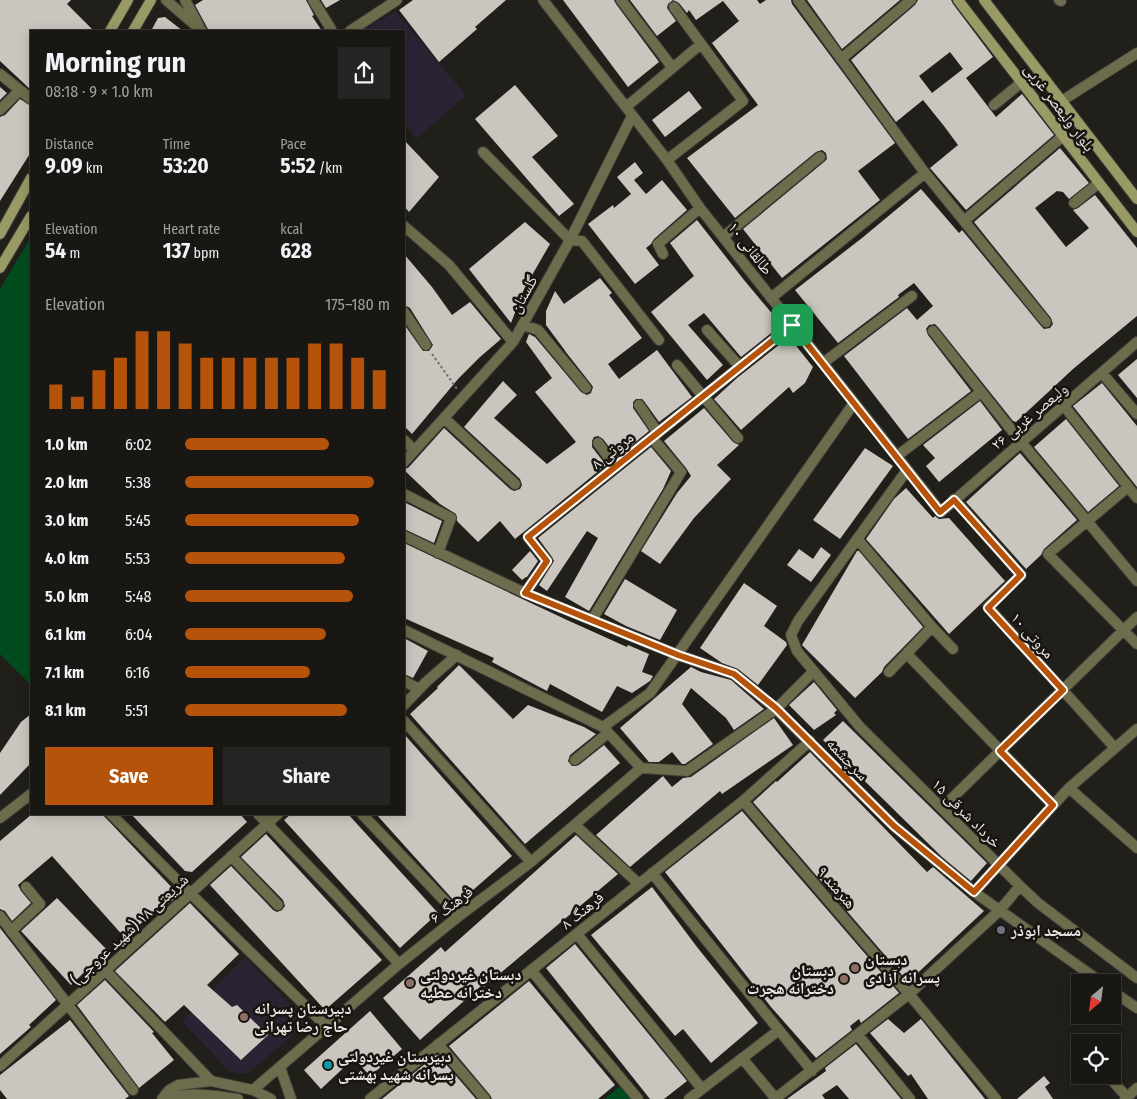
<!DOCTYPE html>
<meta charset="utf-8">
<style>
body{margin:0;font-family:"Fira Sans Condensed","Noto Naskh Arabic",sans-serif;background:#262422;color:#f1f3f6;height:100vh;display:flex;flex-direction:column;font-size:19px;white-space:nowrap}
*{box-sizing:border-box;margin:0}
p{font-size:16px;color:#9f9fa0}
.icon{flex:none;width:28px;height:28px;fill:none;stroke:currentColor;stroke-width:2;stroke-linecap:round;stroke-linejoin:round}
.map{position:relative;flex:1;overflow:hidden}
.side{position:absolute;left:30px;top:30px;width:375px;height:785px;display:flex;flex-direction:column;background:#191714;border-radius:0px;box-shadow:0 2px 12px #0003,0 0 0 1px #373634}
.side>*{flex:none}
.needle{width:32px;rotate:209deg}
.controls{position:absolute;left:1071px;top:974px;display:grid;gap:10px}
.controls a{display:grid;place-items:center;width:50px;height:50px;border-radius:0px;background:#191714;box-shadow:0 2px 12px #0003,0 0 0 1px #373634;font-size:25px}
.pin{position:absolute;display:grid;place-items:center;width:42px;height:42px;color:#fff;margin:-21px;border-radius:10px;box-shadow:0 2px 8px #0006}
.round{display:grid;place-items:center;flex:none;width:52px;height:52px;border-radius:0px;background:#262422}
.head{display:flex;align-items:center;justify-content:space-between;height:85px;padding:0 15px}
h1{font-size:28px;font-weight:700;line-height:38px}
.figures{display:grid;grid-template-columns:repeat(3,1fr);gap:8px;height:85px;padding:5px 15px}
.figures div{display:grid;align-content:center}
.figures b{font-size:21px;font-weight:700}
.figures small{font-size:14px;font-weight:400}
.figures p{font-size:14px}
.chart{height:140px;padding:10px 15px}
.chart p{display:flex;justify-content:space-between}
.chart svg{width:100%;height:90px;margin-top:5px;stroke:#b45309;stroke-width:6}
.cta{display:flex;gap:10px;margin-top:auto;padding:10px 15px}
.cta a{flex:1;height:58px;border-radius:0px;background:#b45309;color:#fff;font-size:20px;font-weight:700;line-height:58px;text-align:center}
.cta a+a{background:#262422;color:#f1f3f6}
ul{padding:0 15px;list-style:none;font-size:16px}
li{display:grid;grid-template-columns:80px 60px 1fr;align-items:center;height:38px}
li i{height:12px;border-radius:6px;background:#b45309}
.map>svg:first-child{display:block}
.education{fill:#292333}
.green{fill:#004c1e}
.building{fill:#cac6bf;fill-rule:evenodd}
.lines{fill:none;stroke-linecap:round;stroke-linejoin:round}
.street-casing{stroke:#3d3b36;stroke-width:12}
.secondary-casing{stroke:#3d3b36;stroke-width:12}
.path{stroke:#73716c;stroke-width:2;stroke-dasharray:2.5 2.5;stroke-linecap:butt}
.street{stroke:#6d6d4d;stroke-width:10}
.secondary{stroke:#999a66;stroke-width:10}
.route-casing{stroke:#fff;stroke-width:10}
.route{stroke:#b45309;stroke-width:6}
.worship-dot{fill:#6b7280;stroke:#181511;stroke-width:2}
.education-dot{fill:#8d6e63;stroke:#181511;stroke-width:2}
.culture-dot{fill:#0f9aa8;stroke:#181511;stroke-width:2}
.labels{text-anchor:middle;stroke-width:5;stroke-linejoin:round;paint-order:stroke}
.street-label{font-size:16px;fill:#e8e6e2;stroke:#181511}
.poi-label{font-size:16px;font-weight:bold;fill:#e8e6e2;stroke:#181511;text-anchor:start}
</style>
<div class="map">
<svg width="1137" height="1099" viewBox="0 0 1137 1099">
<rect width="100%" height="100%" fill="#211f1a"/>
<path class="education" d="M396 12 466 95 416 139 404 123V31H359Z
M245 957 307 1023 247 1074 230 1072 182 1021Z"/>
<path class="green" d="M31 237V685L0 654V289Z
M620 1086 631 1099H605Z"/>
<path class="building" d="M0 0H71L67 4 94 31H31V90L0 61Z
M203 0H306L314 15 312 16 322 31H209L195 5Z
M321 0H340L326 8Z
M413 0H506L475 27 477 29 439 62 399 10Z
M563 0H614L616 4 659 62 628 87Z
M630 0H757L760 4 766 0H791L792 4 895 143 858 171 880 200 782 278 743 229 824 162 827 159 826 153 822 150 816 152 735 218 687 158 758 105 712 43 739 21 723 1 696 20 689 10 687 13 679 3 673 0 668 4 667 8 676 21 657 36Z
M807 0H900L842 49Z
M918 0H951L953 4 993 57 966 78 996 117 1022 94 1054 135 966 210 930 168 958 145 944 126 923 100 896 122 851 60 915 5ZM950 52 963 69 932 93 919 76Z
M165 17 183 31H151L158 18Z
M515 85 558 136 532 157 574 204 559 216 475 119Z
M0 87 7 93 0 100Z
M689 91 702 108 665 137 652 120Z
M20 99 31 106V152L0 201V117L5 115Z
M404 140 439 177 409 212 404 206Z
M1060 148 1089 183 1069 199 1063 192 1057 191 1035 208 1066 247 1089 228 1073 210 1078 208 1095 195 1137 248V316L1073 369 1016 422 1013 421 938 327 935 324 929 325 926 329 928 335 971 391 908 439 844 356 907 308 917 320 933 306 914 283 898 295 899 297 838 343 795 290 862 238 921 189 959 233 962 230 1041 326 1044 329 1050 328 1053 324 1051 318 974 222Z
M635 162 643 173 634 180 646 194 662 180 687 210 654 239 651 244 646 248 659 265 635 284 588 224 613 205 614 208 631 194 617 177Z
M697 220 744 280 780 323 778 324 780 326 741 357 704 313 688 325 723 365 707 380 651 312 694 276 670 243Z
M525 222 550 244 524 289 511 323 469 269Z
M404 254 432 287 452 315 470 302 501 339 480 357 458 379 412 434 404 426V324L423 351H429L433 345 410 308 404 305Z
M600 278 612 293 609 295 642 338 608 364 619 379 657 350 692 397 659 422 644 401 642 399H636L633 402V408L649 431 617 457 603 439 598 436 594 437 592 441V447L606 465 515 539 500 521 478 542 457 521 456 514 440 504 404 470 409 467 444 428 510 489 514 491 520 489 522 485 520 479 464 427 503 381 517 395 494 418 547 464 576 442 535 392 552 378 526 342 529 334 535 337 581 392 587 395 591 393 593 387 591 384 565 351 566 352 546 325V311L555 291 564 304Z
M789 337 813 367 805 383 793 393 789 387 741 430 714 399 737 378Z
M1137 359V398L1118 375Z
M1102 383 1137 426V487L1073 406Z
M980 401 1002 430 939 482 926 466 935 458 923 445Z
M704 408 733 442 739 445 717 465 731 479 694 518 660 564 641 551 677 493 691 476 686 468 664 441Z
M1066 419 1119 486 1088 512 1034 447Z
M651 447 671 471 663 489 589 611 565 597 598 538 587 531 547 591 539 585 554 561 552 557 538 538Z
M865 448 893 466 840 539 813 520Z
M1020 453 1077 520 1044 549 1041 555 1026 569 966 502Z
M906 488 933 518 935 516 939 519 949 518 1005 581 949 634 866 539 894 499Z
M404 502 442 521 434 543 404 529Z
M404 543 567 620 627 647 628 645 649 654 642 672 653 676 650 681 632 693 617 686 602 712 550 684 547 691 492 662 494 658 404 618Z
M821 547 831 555 811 582 787 565 799 549 813 559Z
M530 551 538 561 527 577H526L522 580 512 570Z
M857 551H859L923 627 884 667 882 672 855 698 802 645Z
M625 579 677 610 660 640 626 626 604 614Z
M744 583 777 606 764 626 786 642 787 645 758 685 738 669 722 663 700 648Z
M404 638 428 651 413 678 404 674Z
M459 665 513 719 528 705 584 727 596 734 570 755 568 761 572 766 579 765 604 745 620 763 525 844 410 714 438 688 437 687Z
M691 667 701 672 731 680 764 709 734 730 726 718 691 688 682 704 713 744 685 764H682L672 752 659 762H649L620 728Z
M814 682 837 710 834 713 836 715 814 730 789 705Z
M31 714V763L0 795V753L21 722Z
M774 718 793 745 722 794 720 791 630 867 596 835 663 776 672 787 683 778 691 777Z
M843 721 987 863 971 881 942 857 823 740Z
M404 734 512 856 457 904 376 814H404Z
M810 752 927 872 933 867 984 911 908 982 753 802 776 781 777 782Z
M742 811 899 993 861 1023 859 1019 850 1026 852 1030 816 1058 771 1007 665 872Z
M32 814H102L179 895 168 904 165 901 125 938 52 856 18 885 21 891 31 903 12 921 5 911 0 909V841Z
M131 814H240L247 822 192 872 185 871Z
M291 814H348L438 913 400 948 284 820Z
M266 834 382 960 325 1010 210 885 231 866 273 910 277 912 282 910 285 906 283 900 241 857Z
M576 835 618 874 484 987 482 985 420 1040 383 998 441 947 445 952Z
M652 887 697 947 758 1023 711 1063 683 1029 675 1036 591 935Z
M57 898 107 950 71 985 21 931Z
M190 903 239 954 207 985 232 1007 237 1005 268 1035 241 1060 184 1005 165 1022 115 971Z
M0 928 56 1000 29 1025 31 1027 0 1054Z
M575 944 687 1081 664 1099H650L546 968Z
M105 980 154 1032 152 1033 174 1060 139 1088 77 1005Z
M529 981 615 1085 598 1099H492L490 1095 449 1046Z
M370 1011 402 1049 370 1076 354 1058 321 1089 304 1070Z
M888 1019 904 1033 921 1019 985 1099H928L911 1074 908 1076 870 1033Z
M70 1020 129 1096 125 1099H7L0 1090V1075Z
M856 1044 901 1099H849L837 1085 822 1095 825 1099H787L826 1071 825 1068Z
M436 1055 437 1056 438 1055 476 1099H382Z
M1044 1076 1050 1083 1045 1087 1053 1099H1017Z"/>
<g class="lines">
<defs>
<path id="street" d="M166 0 202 31
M185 0 199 26
M313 0 331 29
M543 0 667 160 700 208 941 512 1137 342
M621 0 672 67
M798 0 925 173 1046 322
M1059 0 1061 1
M350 31 397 0
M841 59 911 0
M0 74 31 99
M1063 100 1137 53
M994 105 1022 82
M626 107 701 44
M0 110 20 90
M483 152 570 240 582 241 659 340
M667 160 743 101 674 7
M1074 203 1099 183
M964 221 1063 136
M404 226 449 265 513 342
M723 237 820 157
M663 254 658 244 700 208
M771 298 925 173
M404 312 426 345
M523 325 538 330 586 388
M707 330 740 367
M933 331 1021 442 1137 581
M823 363 912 296
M677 365 738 438
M1102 373 1137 414
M639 405 658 433
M1064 406 1137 498
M444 418 515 484
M404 440 414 450
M598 443 616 467
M897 456 981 392
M404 462 513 342 570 240 632 116
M907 470 798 621 791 635 797 651 860 727 1020 886 1038 903 1137 978
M1128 487 1048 554 1137 644
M404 494 451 518 438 553
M954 499 1021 575 988 607 1114 747
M404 536 525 593 678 655 734 674 776 709 894 826 974 892 1101 982
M858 540 932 627 889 672
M525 593 547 561 528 537 792 325
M592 620 681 472 652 438
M932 627 953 649
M404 630 603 727 641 768
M907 654 1053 805
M404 681 419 689
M404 705 426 682 457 655
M404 721 531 862
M603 727 650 693 854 403
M575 760 608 733
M641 768 687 771 776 709 814 671
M1069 788 1137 848
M743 801 909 994 996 1099
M942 808 1137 617
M111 814 190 893 326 1026
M258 814 336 895 399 964
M362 814 459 916
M0 818 31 794
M575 825 639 884
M231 856 278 905
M652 873 812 1071
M974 892 1069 788 1137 729
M0 916 133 1090
M11 931 40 904 26 887
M577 934 702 1089
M105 970 211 1081
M531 970 638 1099
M1112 991 1137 1008
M858 1035 910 1099
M1077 1041 1080 1044
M438 1044 485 1099
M742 1058 776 1099
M0 1066 278 814
M280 1067 291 1099
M1107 1075 1127 1097
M253 1090 399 964 459 916 531 862 641 768
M164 1097C193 1093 209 1094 238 1099
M776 1098 909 994 999 911 1020 886
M162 1099 169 1090 178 1085 211 1081 253 1090 271 1099
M370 1099 743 801 810 741
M689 1099 779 1030
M1125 1099 1137 1088"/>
<path id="secondary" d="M958 0 1137 232
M984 0 1137 199
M110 31 128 0
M133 31 151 0
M0 234 31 178
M0 268 31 216"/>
</defs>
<use href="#street" class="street-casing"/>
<use href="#secondary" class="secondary-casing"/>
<path class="path" d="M432 354 457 389"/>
<use href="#street" class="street"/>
<use href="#secondary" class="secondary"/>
</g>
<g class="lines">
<defs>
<path id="route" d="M792 325 940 512 954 500 1021 575 988 608 1063 690 1000 751 1053 805 974 892 894 826 776 708 734 674 678 655 525 593 547 561 528 537Z"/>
</defs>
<use href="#route" class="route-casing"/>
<use href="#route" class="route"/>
</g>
<circle class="worship-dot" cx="1001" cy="930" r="5"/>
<g class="education-dot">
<circle cx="855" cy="968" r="5"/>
<circle cx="844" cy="979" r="5"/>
<circle cx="410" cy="983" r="5"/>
<circle cx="244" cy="1017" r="5"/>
</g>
<circle class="culture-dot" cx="328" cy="1065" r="5"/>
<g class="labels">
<g class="street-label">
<text transform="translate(1060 107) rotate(53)" y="6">بلوار ولیعصر غربی</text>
<text transform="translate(751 248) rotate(52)" y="6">طالقانی ۱۰</text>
<text transform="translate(523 294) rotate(-61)" y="6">گلستان</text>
<text transform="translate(1029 416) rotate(-40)" y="6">ولیعصر غربی ۲۶</text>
<text transform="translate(612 450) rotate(-39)" y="6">مروتی ۸</text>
<text transform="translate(1033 635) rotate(48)" y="6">مروتی ۱۰</text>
<text transform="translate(848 759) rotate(46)" y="6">سرچشمه</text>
<text transform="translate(967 813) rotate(45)" y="6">۱۵ خرداد شرقی</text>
<text transform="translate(837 887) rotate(49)" y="6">هنرمند ۹</text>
<text transform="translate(451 904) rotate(-38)" y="6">فرهنگ ۶</text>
<text transform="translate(582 910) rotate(-39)" y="6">فرهنگ ۸</text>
<text transform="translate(129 929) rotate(-43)" y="6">شریعتی ۱۸ (شهید عروجی)</text>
</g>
<g class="poi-label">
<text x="1011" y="936">مسجد ابوذر</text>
<text x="865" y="965">دبستان<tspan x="865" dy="18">پسرانه آزادی</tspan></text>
<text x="834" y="976" text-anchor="end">دبستان<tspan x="834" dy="18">دخترانه هجرت</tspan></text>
<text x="420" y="980">دبستان غیردولتی<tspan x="420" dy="18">دخترانه عطیه</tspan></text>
<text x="254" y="1014">دبیرستان پسرانه<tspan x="254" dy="18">حاج رضا تهرانی</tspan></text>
<text x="338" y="1062">دبیرستان غیردولتی<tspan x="338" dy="18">پسرانه شهید بهشتی</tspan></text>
</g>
</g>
</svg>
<div class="controls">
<a><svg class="needle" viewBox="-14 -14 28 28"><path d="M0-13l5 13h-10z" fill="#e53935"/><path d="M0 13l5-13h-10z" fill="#9f9fa0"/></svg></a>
<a><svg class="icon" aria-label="locate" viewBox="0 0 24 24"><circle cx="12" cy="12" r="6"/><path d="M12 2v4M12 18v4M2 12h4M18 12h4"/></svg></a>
</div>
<div class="pin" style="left:792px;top:325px;background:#1e9e55"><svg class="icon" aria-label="arrive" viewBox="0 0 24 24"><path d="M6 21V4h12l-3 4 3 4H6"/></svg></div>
<section class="side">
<div class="head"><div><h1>Morning run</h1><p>08:18 · 9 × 1.0 km</p></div><a class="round"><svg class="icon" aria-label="share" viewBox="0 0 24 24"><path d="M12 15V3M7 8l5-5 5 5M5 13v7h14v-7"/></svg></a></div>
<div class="figures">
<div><p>Distance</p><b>9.09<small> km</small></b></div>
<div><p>Time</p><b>53:20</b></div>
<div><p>Pace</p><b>5:52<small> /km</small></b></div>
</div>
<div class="figures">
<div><p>Elevation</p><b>54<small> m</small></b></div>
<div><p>Heart rate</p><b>137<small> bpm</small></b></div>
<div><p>kcal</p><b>628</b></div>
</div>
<div class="chart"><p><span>Elevation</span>175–180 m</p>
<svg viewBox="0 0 160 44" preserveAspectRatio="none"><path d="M5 44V32M15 44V38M25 44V25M35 44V19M45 44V6M55 44V6M65 44V12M75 44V19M85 44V19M95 44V19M105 44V19M115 44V19M125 44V12M135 44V12M145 44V19M155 44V25"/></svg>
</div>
<ul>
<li><b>1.0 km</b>6:02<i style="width:70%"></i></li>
<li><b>2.0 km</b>5:38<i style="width:92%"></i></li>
<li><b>3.0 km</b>5:45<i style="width:85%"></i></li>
<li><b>4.0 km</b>5:53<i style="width:78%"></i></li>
<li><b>5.0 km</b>5:48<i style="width:82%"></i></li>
<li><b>6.1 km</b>6:04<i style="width:69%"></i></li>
<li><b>7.1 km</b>6:16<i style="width:61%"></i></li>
<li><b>8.1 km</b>5:51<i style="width:79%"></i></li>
</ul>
<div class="cta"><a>Save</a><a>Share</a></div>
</section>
</div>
